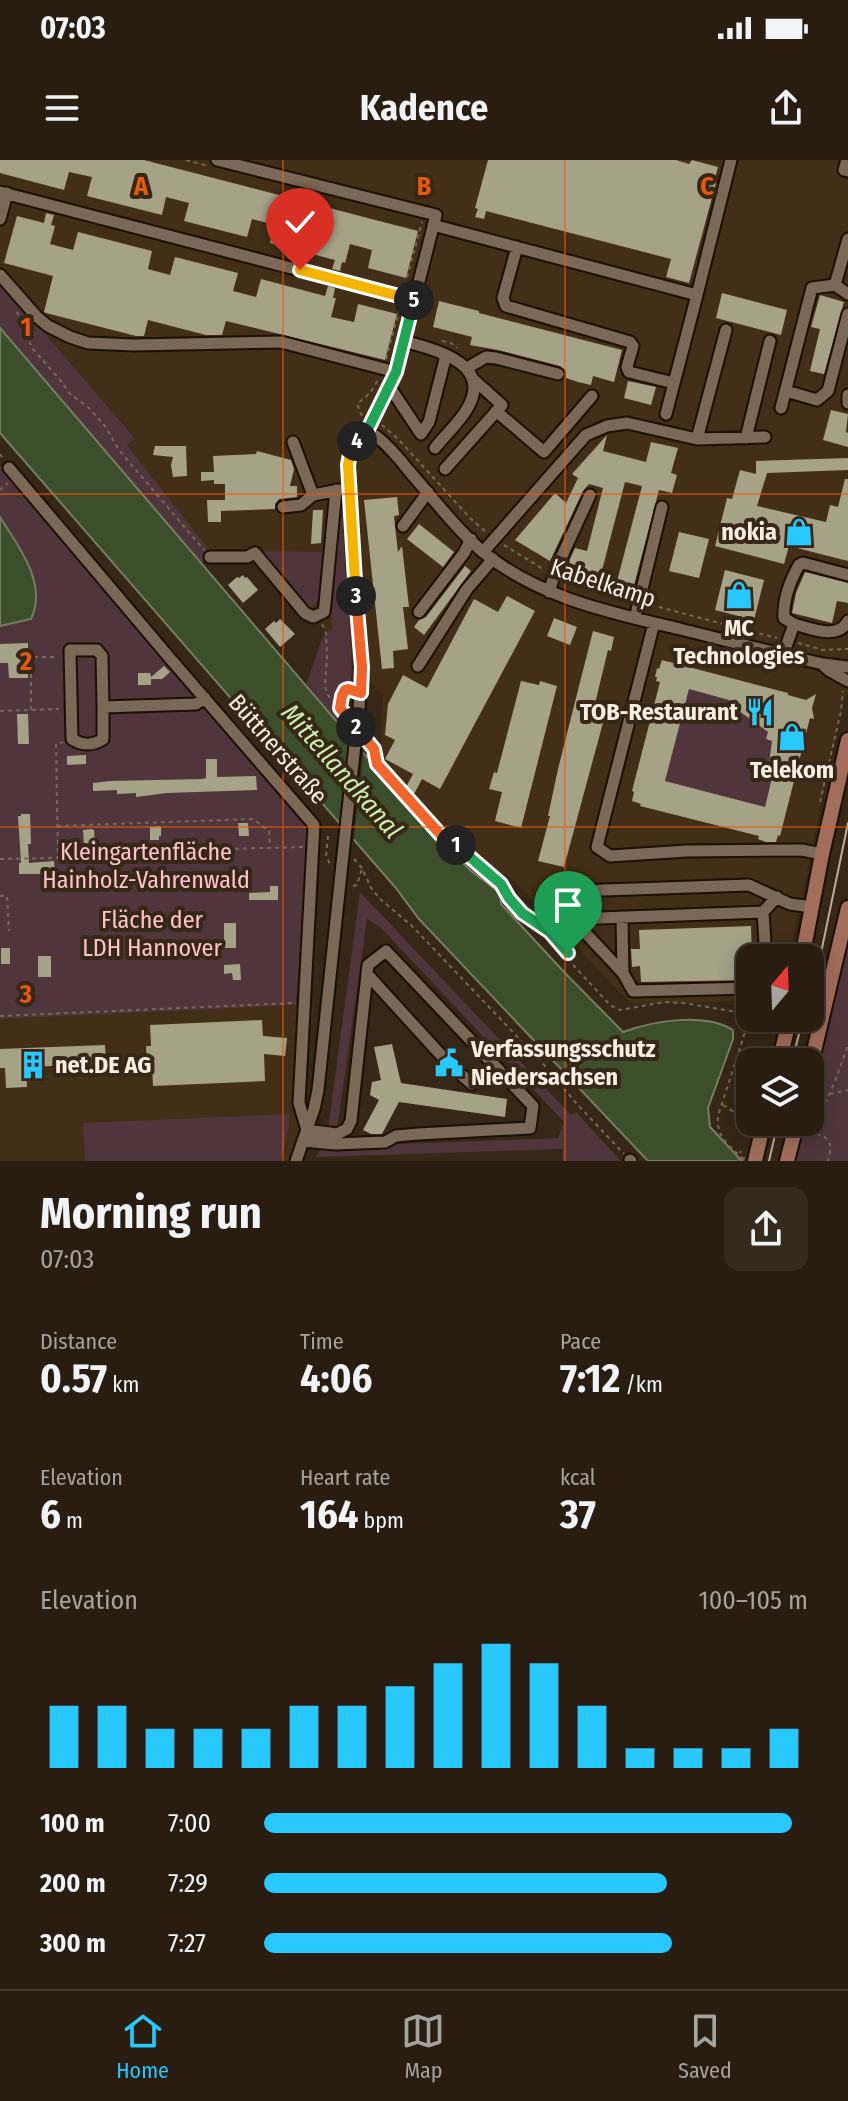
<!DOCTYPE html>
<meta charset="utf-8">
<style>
body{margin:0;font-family:"Fira Sans Condensed",sans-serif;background:#342a1e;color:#f1f3f6;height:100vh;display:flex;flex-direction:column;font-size:30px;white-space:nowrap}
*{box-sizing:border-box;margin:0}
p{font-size:26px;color:#a5a29f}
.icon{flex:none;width:44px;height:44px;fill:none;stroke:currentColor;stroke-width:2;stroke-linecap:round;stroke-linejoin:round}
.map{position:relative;height:1001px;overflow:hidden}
.details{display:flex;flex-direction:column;background:#281d10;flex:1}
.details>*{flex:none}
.needle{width:52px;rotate:19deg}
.tools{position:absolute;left:736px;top:784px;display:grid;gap:16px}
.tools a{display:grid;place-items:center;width:88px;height:88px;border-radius:16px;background:#281d10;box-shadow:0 4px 20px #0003,0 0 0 2px #443b30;font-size:40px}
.pin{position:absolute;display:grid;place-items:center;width:68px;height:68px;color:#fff;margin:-82px -34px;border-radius:50% 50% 50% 0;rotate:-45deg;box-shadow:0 0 8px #0007}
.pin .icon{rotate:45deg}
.km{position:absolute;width:40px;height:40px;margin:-20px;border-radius:50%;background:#222;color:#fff;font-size:22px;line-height:40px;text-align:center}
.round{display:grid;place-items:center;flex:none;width:84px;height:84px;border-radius:16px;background:#342a1e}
.overview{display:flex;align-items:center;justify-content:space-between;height:136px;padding:0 40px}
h1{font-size:44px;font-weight:700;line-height:60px}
.stats{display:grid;grid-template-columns:repeat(3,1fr);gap:12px;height:136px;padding:8px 40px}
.stats div{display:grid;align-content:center}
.stats b{font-size:40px;font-weight:700}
.stats small{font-size:22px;font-weight:400}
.stats p{font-size:22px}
.chart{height:224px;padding:16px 40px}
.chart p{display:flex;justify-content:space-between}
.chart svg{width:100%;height:144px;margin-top:8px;stroke:#29c8ff;stroke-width:6}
ul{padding:0 40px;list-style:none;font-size:26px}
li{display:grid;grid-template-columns:128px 96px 1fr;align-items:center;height:60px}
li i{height:20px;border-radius:10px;background:#29c8ff}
.status{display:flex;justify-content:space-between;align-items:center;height:56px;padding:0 40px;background:#281d10;direction:ltr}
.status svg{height:22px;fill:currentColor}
header{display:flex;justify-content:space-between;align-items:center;height:104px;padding:0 40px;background:#281d10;font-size:36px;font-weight:700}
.dock{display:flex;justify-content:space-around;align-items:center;height:112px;border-top:2px solid #443b30;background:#281d10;font-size:22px;color:#a5a29f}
.dock a{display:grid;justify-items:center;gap:4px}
.dock .current{color:#29c8ff}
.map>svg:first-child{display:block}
.built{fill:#432e18}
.green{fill:#50353c}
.water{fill:#3c4e2b;stroke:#757e62;stroke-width:2}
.pier{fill:#362716}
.building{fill:#a6a288;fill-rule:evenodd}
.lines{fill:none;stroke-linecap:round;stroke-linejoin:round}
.minor-casing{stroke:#1d0f02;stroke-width:15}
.major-casing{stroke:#1d0f02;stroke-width:18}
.path{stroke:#77695a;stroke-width:2;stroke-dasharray:4 4;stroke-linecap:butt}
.minor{stroke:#7b6856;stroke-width:11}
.major{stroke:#a26d5b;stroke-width:14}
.tram{stroke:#b9aca0;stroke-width:2}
.minor-bridge-casing{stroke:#1d0f02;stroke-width:15;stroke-linecap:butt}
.path-bridge{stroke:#77695a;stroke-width:2;stroke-dasharray:4 4;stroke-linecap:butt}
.minor-bridge{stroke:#7b6856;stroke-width:11}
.split-1-casing{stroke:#fff;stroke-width:16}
.split-2-casing{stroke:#fff;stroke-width:16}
.split-3-casing{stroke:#fff;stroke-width:16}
.split-4-casing{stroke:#fff;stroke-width:16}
.split-5-casing{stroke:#fff;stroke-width:16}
.split-6-casing{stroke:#fff;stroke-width:16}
.split-1{stroke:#22a559;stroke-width:10}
.split-2{stroke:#f0652b;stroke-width:10}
.split-3{stroke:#f0652b;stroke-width:10}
.split-4{stroke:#f5b400;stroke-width:10}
.split-5{stroke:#22a559;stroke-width:10}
.split-6{stroke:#f5b400;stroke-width:10}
.grid{fill:none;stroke:#e8590c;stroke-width:2;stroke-opacity:0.55}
.labels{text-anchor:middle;stroke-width:8;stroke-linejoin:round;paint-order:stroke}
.poi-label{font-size:24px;font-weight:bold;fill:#f9eee3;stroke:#362716;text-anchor:end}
.street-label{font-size:24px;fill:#f9eee3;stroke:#362716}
.park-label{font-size:24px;fill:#fec1d0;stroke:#362716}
.water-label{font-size:26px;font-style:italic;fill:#cbedae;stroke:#362716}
.grid-label{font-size:26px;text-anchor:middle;font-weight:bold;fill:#e8590c;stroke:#362716;stroke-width:8;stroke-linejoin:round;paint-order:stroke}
</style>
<div class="status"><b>07:03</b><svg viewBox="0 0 49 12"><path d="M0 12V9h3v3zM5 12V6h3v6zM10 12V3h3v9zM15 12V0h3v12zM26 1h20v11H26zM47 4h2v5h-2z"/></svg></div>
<header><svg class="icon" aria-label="menu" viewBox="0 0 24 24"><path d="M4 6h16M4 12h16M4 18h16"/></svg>Kadence<svg class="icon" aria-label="share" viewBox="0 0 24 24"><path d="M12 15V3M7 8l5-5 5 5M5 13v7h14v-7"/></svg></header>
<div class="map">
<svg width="848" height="1001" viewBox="0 0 848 1001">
<rect width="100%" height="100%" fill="#362716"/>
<path class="built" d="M0 0H848V530L847 535 841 540V551L789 798H750V838L731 841 632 845 509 716 497 714 462 682 444 672 404 631 380 602 383 536 256 390 210 391 127 285 135 277 0 121Z
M296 845 314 848 300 929 307 970 297 1001H0V859Z"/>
<path class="green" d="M0 121 135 278 127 285 210 391 335 392 338 344H341L352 509 346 572 306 525 323 476 333 468 329 448 319 441 308 449 256 400 201 402 0 168Z
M0 305 142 476 309 670 296 845 0 859Z
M689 529 729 540V543L769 573 766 579 772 581 769 603 771 622 765 647 665 621Z
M360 732 571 955 576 952 621 1001H562L563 989 316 997 322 987 558 978 564 962 381 768 367 759 337 970 328 969Z
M848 755V1001H787L797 962H810V908Z
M289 954V966L281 1001H85L83 963Z"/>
<path class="water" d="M0 168 426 666 470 710 500 733 501 744 565 813 623 872C653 861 704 852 733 870V879L708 948 710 967 742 1001H648L419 759 395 727 0 273Z
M0 357C18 386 48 423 31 459L0 466Z"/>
<path class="pier" d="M350 570 364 587 353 687 339 671Z"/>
<path class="building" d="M0 0H144L418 71 406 118 368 108 372 90 350 84 345 103 342 102 340 111 332 109 335 100 270 83 275 65 252 59 247 77 184 61 189 43 166 37 162 55 87 36 92 17 69 12 64 30 0 13Z
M488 0H676L689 4 692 0 718 7 714 22 716 23 689 123 666 117 671 99 486 51 484 59 475 57 478 49 475 48Z
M46 53 54 55 51 65 55 66 50 84 73 90 78 72 152 91 148 109 170 115 175 97 238 113 233 131 256 137 261 119 325 136 328 126 335 128 333 138H336L331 157 354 162 358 144 397 154 385 200 226 161 222 175H206L148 160 144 176H136L46 153 44 152 53 116 4 103 17 56 44 63Z
M722 133 787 150 781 175 716 158Z
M820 135 844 142 824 214 810 211 820 169 811 167Z
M439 141 479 151V153L622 190 614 222 593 216 591 225 578 222 566 218V211L560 206 498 190 470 185 472 177 433 167Z
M628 221 656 227 651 245 624 238Z
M831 250 848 254 846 272 848 273V287L823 280Z
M607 275 603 291 646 302 651 282 678 288 671 313 677 315 672 333 659 330 633 429 616 425 642 326 625 322 600 418 566 408 575 388 587 391 603 328 589 324 583 331 550 401 515 380 555 333 566 343 578 318 572 314Z
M155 286H186L187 316 173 317 171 305 173 297 153 295Z
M257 291 291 300 294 309 290 326H297V337L279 339 275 344V349L221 351V362H208L207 340H225V324H214V320L201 321V312H214L213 296 256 294Z
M848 298V310L767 313 757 346 826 362 830 345 838 347 845 319H848V401L789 386 784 404 715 386 727 338 732 339 740 310 756 314V301Z
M397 337 399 355 394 356 395 366 398 392 402 386 409 447H403L408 489 393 491 394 508 382 509 364 340Z
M313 350H323L321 383 311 384Z
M419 364 454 392 443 407 407 379Z
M679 372 709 379 699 418 669 411Z
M465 406 471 411 424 475 414 467 419 460 426 457Z
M725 410 764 420 754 460 715 450Z
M805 412 848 423V443L837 441 832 463 792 453 796 433Z
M243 415 245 418 247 417 258 430 243 443 228 425 237 417 239 418Z
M507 436 535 451 440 629 422 619 413 636 404 631 413 614 385 599 395 580 385 575 388 544 403 515 427 528 474 439 498 452Z
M554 458 577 467 570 485 547 476Z
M280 459 295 474 280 487 265 469 274 461 276 463Z
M593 471 614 477 611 491 608 490 592 556 604 559 564 707 538 701 550 656H548L558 609Z
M28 483V518H9L8 503H0V484Z
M662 500 788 533V535L806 540 816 534 812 548 814 559 810 558 780 676 778 675 776 682H766L758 679 759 676 640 646 641 644 632 641 634 632 632 631 660 522 656 521 657 517H655L657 508 659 509ZM689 529 729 540 728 543 768 572 766 579 772 581 769 603 771 622 765 647 665 621Z
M164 506 170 512 162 519H151V525H138V513H150L151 517Z
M521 521 539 525 540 521 557 526 521 668 495 661 502 632 489 629 494 612 497 613Z
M17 554H28L29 584H18Z
M86 595V604L67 605V596Z
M206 599H217V617L256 616 257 630 167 633 136 637V633L117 634V630L93 631V623L110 621 203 619 206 618Z
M21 654H30L31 684H28L29 703 54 701 55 714H19V703H21L18 656H21Z
M238 663H248L249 676H239Z
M159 666 161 667V676H159V680H150V667Z
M92 669 94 670 95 684 84 685 83 670Z
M270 726H278V740H249V733L270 732Z
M152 752 151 767H132V770H123L122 754Z
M224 763H236V788H224Z
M751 766 752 798H750V820L641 822 640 806 632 807 631 789H640L639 770Z
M1 788H10V804H1Z
M38 796H51V817H38Z
M240 804 241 820H233L232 813 224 814V805Z
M262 860 263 876 287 878 285 896 264 894 265 921 153 926 152 906H147L146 886H151L150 865Z
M392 884 401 923 507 939 505 957 399 942 382 974H371L363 970 379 940 370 935 372 922 381 920 374 887Z
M105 885 106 904 26 907 27 927 6 928 5 908H0V889Z"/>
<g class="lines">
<defs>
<path id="minor" d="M217 0 436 55 396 212 367 271V276
M847 0 844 10 848 11
M0 32 414 140
M0 59 7 33
M433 65 697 135 666 254
M848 79 835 125 848 134
M517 87 503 138 506 146 630 182 633 186 627 207 629 212 674 223
M0 115 37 157 48 166 70 177 88 183 134 185 281 182 396 212
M697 135 731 0
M404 181C435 190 494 203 467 249 459 263 445 275 435 288
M467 208 486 197 496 198 558 214
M389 226 421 274 429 262 446 195
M786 231 817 240 828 231 848 154
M848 235V243
M781 248 812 128 835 125
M496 251 544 292 592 236
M746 278 770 181
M697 279 726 170
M293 282 313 335 339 330
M9 308 168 496 314 665 299 943 307 970
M445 309 502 245 473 219
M283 347 301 345 313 335
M403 366 428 332
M483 392 586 275 607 266 627 263 697 279 765 277
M210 397H247L255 393 305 453 313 457 324 452 325 444 336 330
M549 432 556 409 590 335
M419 452 464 393 471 379
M635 458 662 347
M654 463 597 687 610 696 687 691 802 690 822 694
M794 464C810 468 838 481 848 461
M783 495 794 464 784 458C783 440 790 421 799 405L803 403 848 415
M823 505 830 511 848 521
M418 506 467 429 493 399
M103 547V579C92 586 83 586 72 579L70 490H97L102 496 103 547 196 544 205 538
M359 548 362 507 348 305 353 286 363 276H376C389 286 399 298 409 311 433 338 456 369 483 392 539 438 612 453 680 469 728 481 775 493 823 504L848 507
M622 757 623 813
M572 759 763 752
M766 798 763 752 777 737
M367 814 450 905 472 924 499 910
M750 828 633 831 623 813 547 732 749 725 790 744 812 747
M303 981 335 984 385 982 396 976 418 974 530 968 533 946 386 791 368 805 351 961 347 969 337 974 307 970
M630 1000 631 1001
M296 1001 314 949 318 930 342 704"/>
<path id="major" d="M802 798 822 694 848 580
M779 902 790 858
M810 908 848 748
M755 1001 764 962
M787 1001 797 962"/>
</defs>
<use href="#minor" class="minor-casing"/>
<use href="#major" class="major-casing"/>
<path class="path" d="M186 0 208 6
M405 125 422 62
M17 152 32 188 61 221 70 234 88 247 105 266 119 290 204 390
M442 181 451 183 457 188
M386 199 400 147
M362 256 357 244 370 233 378 220
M382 265 399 280 471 359 486 372
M0 294 4 300
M0 330 8 323
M504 385 543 409
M563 418 586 427 629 439
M651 445 777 478
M322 464 326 473 327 496 325 526 327 534 347 557
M798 483 823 490 848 489
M340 547 343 532 348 529
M31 550V497H58
M0 551 59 549
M366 580 374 589 377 604 448 683 458 685 501 724 509 738 522 753 550 772 568 793 574 806 610 845 620 850 665 842 684 843 737 852 744 861 745 872 718 956C716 978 729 985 744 1000
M820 642 841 551 843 531
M57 666 253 659 269 671 270 687
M328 676 326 696 330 704
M67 693 303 687
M0 699 58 698 56 584 63 582
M354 699 362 708 371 728 380 739 411 765 547 908 576 943 624 994
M353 726 357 725 362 709
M0 736H7L9 771
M738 851 750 846
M0 856 294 843
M830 934 848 930
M723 945 751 963
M810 953 818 919
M808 970C826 949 839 911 848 885
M809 971C828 977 834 980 828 1001"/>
<use href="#minor" class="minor"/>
<use href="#major" class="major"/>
<path class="tram" d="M810 846 848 663
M792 902 803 858
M769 1001 778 962"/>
<defs>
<path id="minor-bridge" d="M342 704 359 548"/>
</defs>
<use href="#minor-bridge" class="minor-bridge-casing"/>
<path class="path-bridge" d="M738 1001 741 991
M743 1001 745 995"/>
<use href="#minor-bridge" class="minor-bridge"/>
</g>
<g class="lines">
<defs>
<path id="split-1" d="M456 685 501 724 509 738 522 753 550 772 568 793"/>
<path id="split-2" d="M356 567 374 589 377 604 448 683 456 685"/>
<path id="split-3" d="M356 567 340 548 342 536 345 530 348 529 361 533 362 507 356 436"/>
<path id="split-4" d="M356 436 348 305 350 294 357 281"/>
<path id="split-5" d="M357 281 367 276V271L396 212 414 140"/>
<path id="split-6" d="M300 110 414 140"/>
</defs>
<use href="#split-1" class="split-1-casing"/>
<use href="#split-2" class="split-2-casing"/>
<use href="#split-3" class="split-3-casing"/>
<use href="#split-4" class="split-4-casing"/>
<use href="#split-5" class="split-5-casing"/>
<use href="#split-6" class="split-6-casing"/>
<use href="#split-1" class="split-1"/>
<use href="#split-2" class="split-2"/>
<use href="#split-3" class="split-3"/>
<use href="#split-4" class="split-4"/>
<use href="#split-5" class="split-5"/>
<use href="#split-6" class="split-6"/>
</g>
<path class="grid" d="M283 0V1001M565 0V1001M0 334H848M0 667H848"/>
<defs>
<symbol id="shop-bare" viewBox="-9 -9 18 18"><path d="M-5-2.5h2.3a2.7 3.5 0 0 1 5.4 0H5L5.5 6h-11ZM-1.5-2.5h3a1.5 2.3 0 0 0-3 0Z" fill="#29c8ff" stroke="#362716" stroke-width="2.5" paint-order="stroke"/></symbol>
<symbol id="restaurant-bare" viewBox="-9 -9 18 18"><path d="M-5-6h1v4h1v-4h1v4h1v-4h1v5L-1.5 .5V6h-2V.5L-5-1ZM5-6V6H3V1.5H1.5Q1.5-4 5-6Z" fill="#29c8ff" stroke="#362716" stroke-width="2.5" paint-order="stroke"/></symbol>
<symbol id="civic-bare" viewBox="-9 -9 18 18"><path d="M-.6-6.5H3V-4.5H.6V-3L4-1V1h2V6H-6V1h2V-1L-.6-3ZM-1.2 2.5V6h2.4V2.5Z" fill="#29c8ff" stroke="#362716" stroke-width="2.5" paint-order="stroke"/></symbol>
<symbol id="building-bare" viewBox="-9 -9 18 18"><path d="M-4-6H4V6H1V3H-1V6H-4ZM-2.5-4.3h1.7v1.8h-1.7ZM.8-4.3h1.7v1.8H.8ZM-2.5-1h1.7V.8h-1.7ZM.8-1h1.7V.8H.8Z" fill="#29c8ff" stroke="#362716" stroke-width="2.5" paint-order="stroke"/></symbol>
</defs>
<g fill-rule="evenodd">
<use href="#shop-bare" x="779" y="352" width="40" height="40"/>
<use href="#shop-bare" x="719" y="415" width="40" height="40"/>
<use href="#restaurant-bare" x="740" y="532" width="40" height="40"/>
<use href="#shop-bare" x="772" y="557" width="40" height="40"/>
<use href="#civic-bare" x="429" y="883" width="40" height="40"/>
<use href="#building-bare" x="13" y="885" width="40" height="40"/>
</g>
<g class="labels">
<g class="poi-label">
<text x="777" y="380">nokia</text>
<text x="739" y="476" text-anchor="middle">MC<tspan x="739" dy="28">Technologies</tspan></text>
<text x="738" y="560">TOB-Restaurant</text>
<text x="792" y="618" text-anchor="middle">Telekom</text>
<text x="471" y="897" text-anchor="start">Verfassungsschutz<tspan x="471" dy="28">Niedersachsen</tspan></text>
<text x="55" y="913" text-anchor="start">net.DE AG</text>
</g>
<g class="street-label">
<text transform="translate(603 423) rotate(18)" y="8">Kabelkamp</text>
<text transform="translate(278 589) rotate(49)" y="8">Büttnerstraße</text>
</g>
<g class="park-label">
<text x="146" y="700">Kleingartenfläche<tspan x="146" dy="28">Hainholz-Vahrenwald</tspan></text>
<text x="152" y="768">Fläche der<tspan x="152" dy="28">LDH Hannover</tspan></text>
</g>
<g class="water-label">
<text transform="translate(342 611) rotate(49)" y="9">Mittellandkanal</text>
</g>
</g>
<g class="grid-label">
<text x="141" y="35">A</text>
<text x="424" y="35">B</text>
<text x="707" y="35">C</text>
<text x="26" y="176">1</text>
<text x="26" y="510">2</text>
<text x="26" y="843">3</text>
</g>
</svg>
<div class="tools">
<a><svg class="needle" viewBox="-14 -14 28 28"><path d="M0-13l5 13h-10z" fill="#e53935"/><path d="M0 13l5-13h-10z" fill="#a5a29f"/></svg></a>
<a><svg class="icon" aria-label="layers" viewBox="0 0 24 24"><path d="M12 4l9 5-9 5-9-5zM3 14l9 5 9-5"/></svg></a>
</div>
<div class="pin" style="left:568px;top:793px;background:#1e9e55"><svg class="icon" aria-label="arrive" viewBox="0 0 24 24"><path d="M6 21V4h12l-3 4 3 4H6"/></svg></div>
<div class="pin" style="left:300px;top:110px;background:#d93025"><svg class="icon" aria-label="check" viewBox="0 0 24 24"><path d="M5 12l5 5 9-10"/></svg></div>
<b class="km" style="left:456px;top:685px">1</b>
<b class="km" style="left:356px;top:567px">2</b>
<b class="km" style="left:356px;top:436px">3</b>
<b class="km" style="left:357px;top:281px">4</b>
<b class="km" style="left:414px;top:140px">5</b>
</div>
<section class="details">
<div class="overview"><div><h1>Morning run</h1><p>07:03</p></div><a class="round"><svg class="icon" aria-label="share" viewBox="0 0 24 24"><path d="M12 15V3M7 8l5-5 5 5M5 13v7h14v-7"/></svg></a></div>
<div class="stats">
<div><p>Distance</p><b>0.57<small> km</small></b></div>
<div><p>Time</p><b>4:06</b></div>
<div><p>Pace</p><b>7:12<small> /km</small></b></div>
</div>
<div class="stats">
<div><p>Elevation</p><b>6<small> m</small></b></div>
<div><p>Heart rate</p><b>164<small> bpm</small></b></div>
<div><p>kcal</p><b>37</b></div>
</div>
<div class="chart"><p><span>Elevation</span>100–105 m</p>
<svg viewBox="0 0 160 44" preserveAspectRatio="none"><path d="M5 44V25M15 44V25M25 44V32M35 44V32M45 44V32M55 44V25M65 44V25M75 44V19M85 44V12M95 44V6M105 44V12M115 44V25M125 44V38M135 44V38M145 44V38M155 44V32"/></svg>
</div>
<ul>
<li><b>100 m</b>7:00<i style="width:97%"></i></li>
<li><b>200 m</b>7:29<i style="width:74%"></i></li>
<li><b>300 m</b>7:27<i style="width:75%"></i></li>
</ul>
</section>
<nav class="dock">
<a class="current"><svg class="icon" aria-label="home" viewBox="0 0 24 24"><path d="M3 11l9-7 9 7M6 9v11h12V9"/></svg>Home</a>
<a><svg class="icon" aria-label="map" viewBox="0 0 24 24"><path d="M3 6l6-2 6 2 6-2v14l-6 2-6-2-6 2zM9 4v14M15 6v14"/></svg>Map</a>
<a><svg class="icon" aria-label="saved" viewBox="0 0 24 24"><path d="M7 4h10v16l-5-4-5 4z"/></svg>Saved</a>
</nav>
